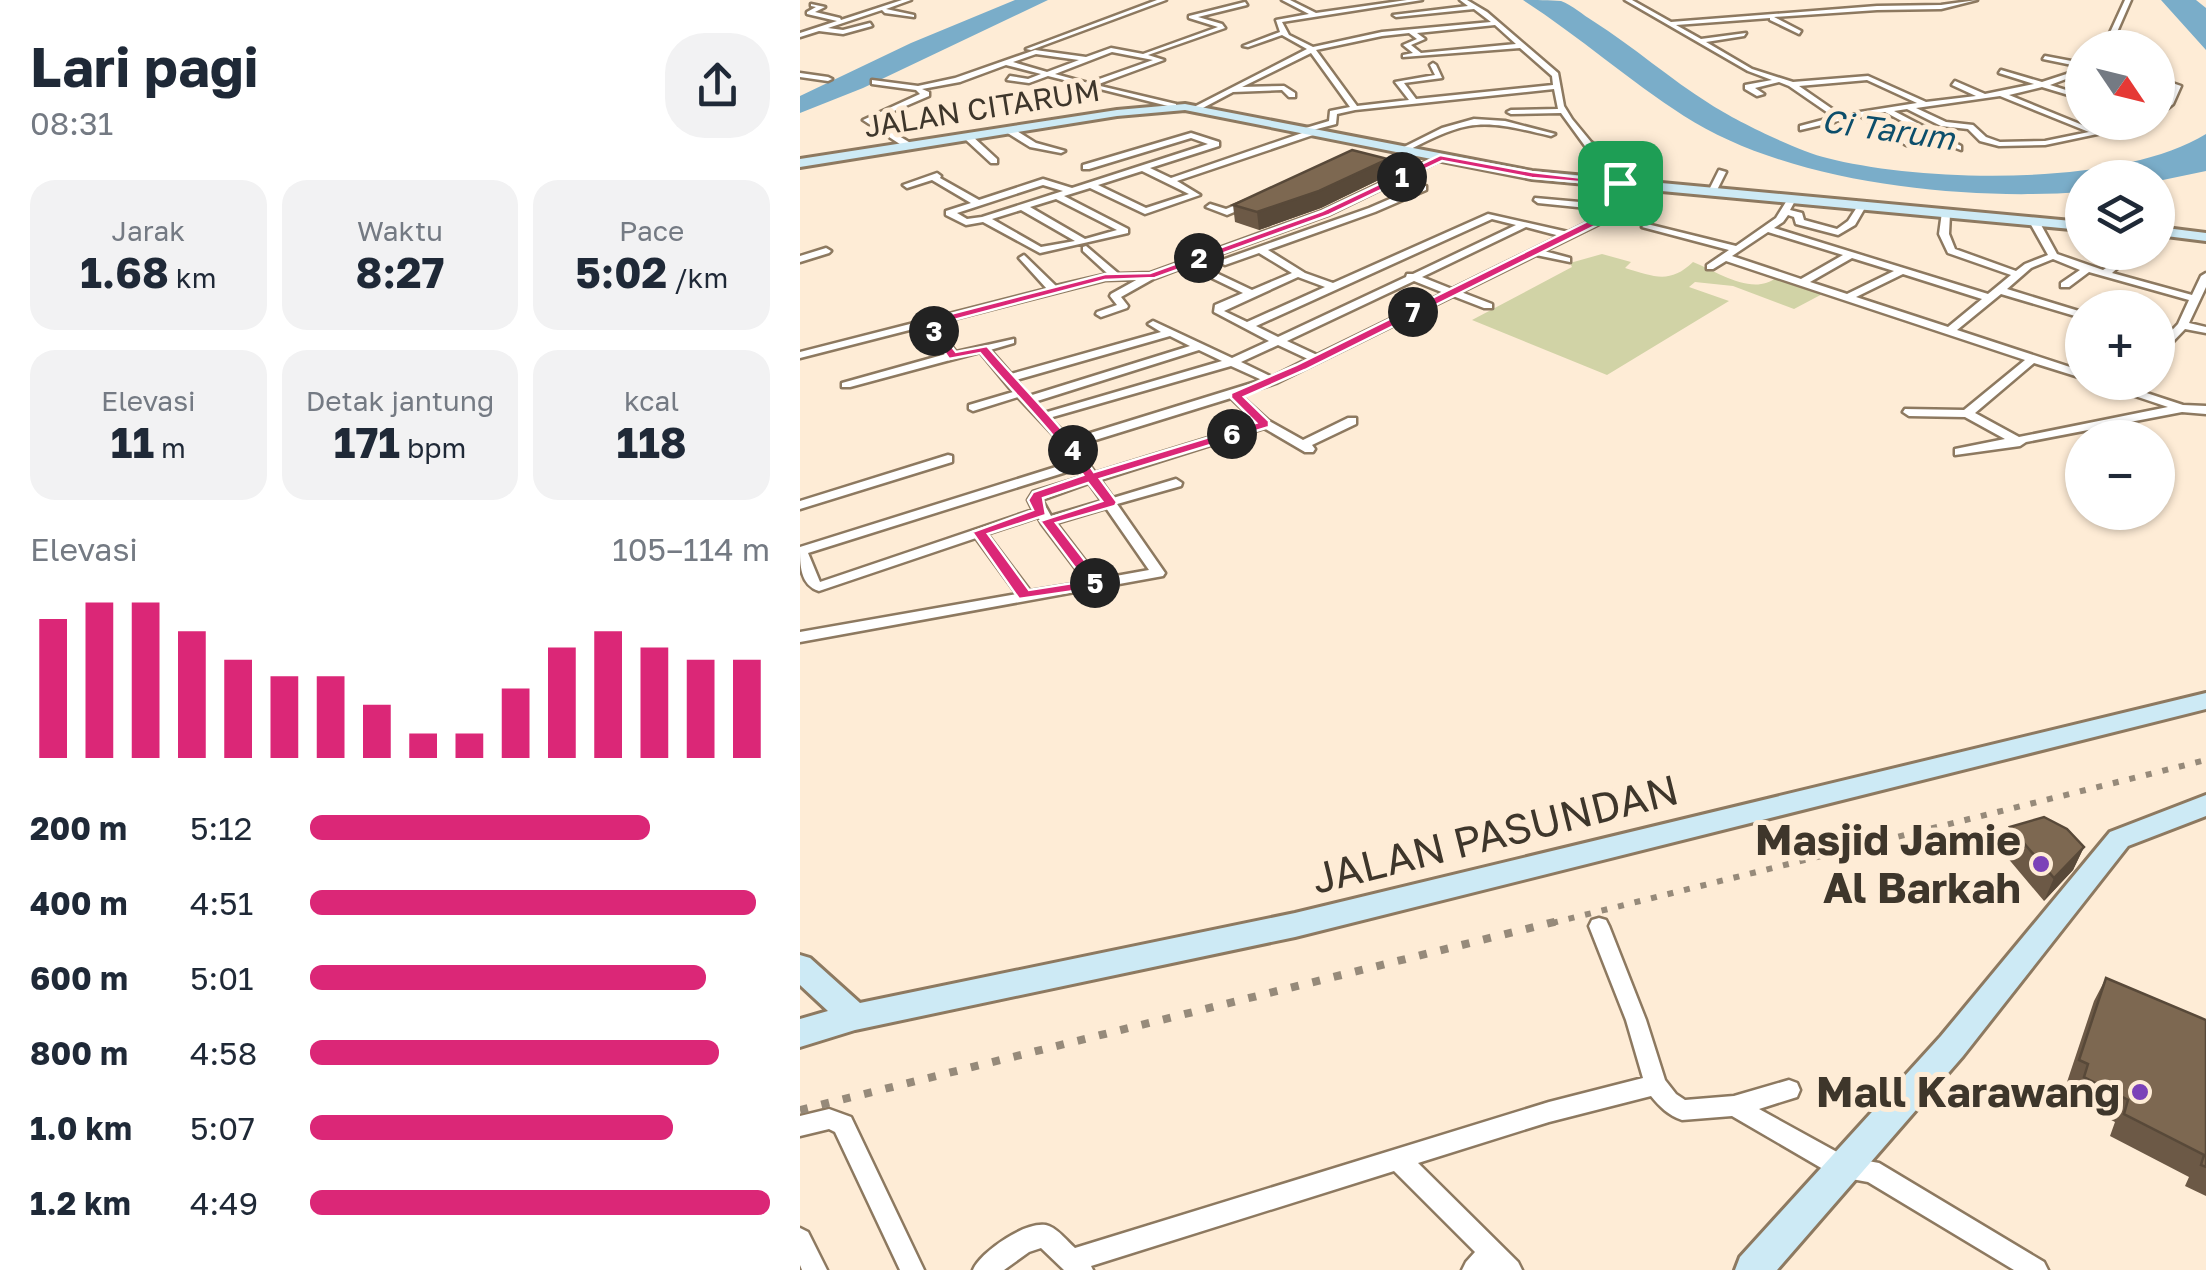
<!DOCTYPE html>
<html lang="id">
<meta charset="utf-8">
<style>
body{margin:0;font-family:"Golos Text",sans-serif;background:#f2f2f3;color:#1f2937;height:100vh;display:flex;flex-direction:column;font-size:38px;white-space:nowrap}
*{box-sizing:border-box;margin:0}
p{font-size:32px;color:#747a83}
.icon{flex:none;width:55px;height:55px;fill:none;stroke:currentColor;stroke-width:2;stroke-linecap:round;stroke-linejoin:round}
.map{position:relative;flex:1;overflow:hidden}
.details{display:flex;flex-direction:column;background:#fff;width:800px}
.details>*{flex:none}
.needle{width:65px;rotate:125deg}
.fabs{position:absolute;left:1265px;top:30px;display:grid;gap:20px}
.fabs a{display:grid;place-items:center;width:110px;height:110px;border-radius:50%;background:#fff;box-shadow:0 2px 8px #0004;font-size:50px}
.pin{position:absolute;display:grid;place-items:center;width:85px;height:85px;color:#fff;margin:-42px;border-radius:20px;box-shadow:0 5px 15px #0006}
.km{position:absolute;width:50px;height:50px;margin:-25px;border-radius:50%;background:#222;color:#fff;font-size:28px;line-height:50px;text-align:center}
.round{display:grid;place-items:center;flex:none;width:105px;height:105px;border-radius:40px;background:#f2f2f3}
.headline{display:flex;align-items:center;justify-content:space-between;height:170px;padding:0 30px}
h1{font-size:55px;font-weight:700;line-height:75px}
.metrics{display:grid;grid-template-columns:repeat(3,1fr);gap:15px;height:170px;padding:10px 30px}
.metrics div{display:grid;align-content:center;border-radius:25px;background:#f2f2f3;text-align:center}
.metrics b{font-size:42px;font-weight:700}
.metrics small{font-size:28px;font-weight:400}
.metrics p{font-size:28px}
.chart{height:280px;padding:20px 30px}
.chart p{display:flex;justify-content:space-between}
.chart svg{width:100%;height:180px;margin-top:10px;stroke:#db2777;stroke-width:6}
ul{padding:0 30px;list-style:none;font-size:32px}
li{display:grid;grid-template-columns:160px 120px 1fr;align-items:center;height:75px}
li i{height:25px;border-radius:12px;background:#db2777}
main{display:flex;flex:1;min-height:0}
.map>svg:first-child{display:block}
.green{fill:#d1d3a6}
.water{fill:#7aadc9}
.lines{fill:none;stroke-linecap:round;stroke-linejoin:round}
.street-casing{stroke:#8d7960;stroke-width:5}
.secondary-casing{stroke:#8d7960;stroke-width:6}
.street{fill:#fff;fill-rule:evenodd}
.secondary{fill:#cdeaf5;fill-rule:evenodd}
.rail-far1{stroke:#968a7a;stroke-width:6;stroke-dasharray:6 11;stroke-linecap:butt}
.rail{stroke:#968a7a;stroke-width:8;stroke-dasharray:8 14;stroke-linecap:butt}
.wall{fill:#6c5946}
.shaded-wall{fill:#584939}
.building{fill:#7d6851;stroke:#584939;stroke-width:2.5}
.route{fill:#db2777;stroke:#fff;stroke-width:2.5;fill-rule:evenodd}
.poi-dot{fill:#7b42b8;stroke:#feecd6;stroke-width:4}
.labels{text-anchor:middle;stroke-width:10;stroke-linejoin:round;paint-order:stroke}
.far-street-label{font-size:30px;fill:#3e362b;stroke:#feecd6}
.far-water-label{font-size:32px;font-style:italic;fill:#0c4e6b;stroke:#feecd6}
.near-street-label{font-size:42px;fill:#3e362b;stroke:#feecd6}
.near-poi-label{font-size:42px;font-weight:bold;fill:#3e362b;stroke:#feecd6;text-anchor:end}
</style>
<main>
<section class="details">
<div class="headline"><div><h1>Lari pagi</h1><p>08:31</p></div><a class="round"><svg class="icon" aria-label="share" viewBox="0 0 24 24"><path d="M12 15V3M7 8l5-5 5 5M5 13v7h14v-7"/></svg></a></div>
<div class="metrics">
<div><p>Jarak</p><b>1.68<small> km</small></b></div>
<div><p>Waktu</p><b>8:27</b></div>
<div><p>Pace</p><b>5:02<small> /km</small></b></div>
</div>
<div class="metrics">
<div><p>Elevasi</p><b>11<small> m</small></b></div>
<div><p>Detak jantung</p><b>171<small> bpm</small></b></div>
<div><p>kcal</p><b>118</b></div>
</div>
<div class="chart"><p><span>Elevasi</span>105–114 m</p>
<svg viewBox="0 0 160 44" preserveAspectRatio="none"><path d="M5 44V10M15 44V6M25 44V6M35 44V13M45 44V20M55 44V24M65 44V24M75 44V31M85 44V38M95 44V38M105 44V27M115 44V17M125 44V13M135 44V17M145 44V20M155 44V20"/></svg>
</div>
<ul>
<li><b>200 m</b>5:12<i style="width:74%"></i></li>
<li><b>400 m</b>4:51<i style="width:97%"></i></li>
<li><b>600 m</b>5:01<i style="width:86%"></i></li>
<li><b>800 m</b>4:58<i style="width:89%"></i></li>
<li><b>1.0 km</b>5:07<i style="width:79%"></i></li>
<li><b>1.2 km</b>4:49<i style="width:100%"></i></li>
</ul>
</section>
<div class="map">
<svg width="1406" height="1270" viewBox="0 0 1406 1270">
<rect width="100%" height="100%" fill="#feecd6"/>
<path class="green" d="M802 254 831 262 825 268C855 277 870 284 893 262 918 272 953 297 977 277L1028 291 994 309 933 286 895 282 889 287 929 301 807 375 672 320 772 267 770 263Z"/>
<path class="water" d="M215 0H248L63 88 0 113V96L111 43Z
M723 0C734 0 750 0 761 1 772 5 783 15 793 21 834 47 870 79 910 104 936 121 998 151 1027 158 1124 183 1320 187 1406 134V171L1358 181V178H1282V192C1160 201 988 183 884 116 828 80 779 36 723 0Z
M1361 0H1396L1406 8V50Z"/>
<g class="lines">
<defs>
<path id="street" d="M102 0H111L86 9 114 15V17L85 13 82 10 28 28 43 30 70 23 72 26 43 34 19 31 0 37V33L37 21 7 14V12L16 7 11 6V4L25 7 15 12 40 18 41 20Z
M357 0H366L231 50 226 49Z
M482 0H490L516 13 607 0H622L482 22 489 35 513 47 582 32 691 22 674 9 596 17 593 15 668 6 660 0H667L687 12 758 73 764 106 772 119 791 142 830 175 823 185H817L816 183 821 175 785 146 761 113 711 114 707 112 711 110 758 109 754 89 555 110 537 114 536 124 513 130 517 132 516 134 377 181 400 195 345 214 290 188 264 196 328 229V233L240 253 183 222 166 225 146 215V211L171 203 132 180 107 188 103 185 137 173 141 176 140 178 179 200 243 179 272 188 408 144 391 138 289 169H283V165L391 133 419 142V146L350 168 371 178 508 131 499 130 529 121 530 111 550 107 511 53 442 87 484 86 495 93V97H489L482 90 433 92 399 110 392 108 507 49 482 35 448 47 443 46 480 32 476 20 509 14ZM695 25 716 44 621 53 611 45 625 39 617 33ZM609 33 617 39 603 45 613 53 603 55V57L720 48 752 76 753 85 616 99 604 83 642 78 636 65 633 63 630 65 635 75 595 82 609 100 557 106 516 50 582 36ZM342 171 389 194 346 208 298 185ZM243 185 263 191 182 217 167 219 157 213ZM256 199 317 230 285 239 230 207ZM221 210 275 241 241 247 192 219Z
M825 0H832L871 22 1077 6 1141 5 1177 0 1141 9 1077 10 974 17 1001 31 999 34 970 20V18L876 25 901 39 946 33 944 36 906 42 952 69 993 82 1068 76 1126 102 1176 96 1152 85 1155 81 1185 94 1234 84 1199 73 1201 70 1242 82 1282 69V73L1250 85 1282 95V99L1242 87 1209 95 1302 133 1245 145 1199 146 1180 141 1168 129 1141 126 1107 109 1094 111 1161 146V150L1145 144 1106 145 1060 116 1000 130V126L1034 117 989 86 979 82 955 88 964 94 957 96 945 89V85L972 80 948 71ZM1067 80 1117 103 1041 115 999 86ZM1200 96 1289 132 1245 141 1200 142 1186 137 1173 125 1146 122 1116 108ZM1085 112 1137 140 1111 141 1068 115Z
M1325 0H1331L1310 48H1303Z
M445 2 447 5 398 17 422 24 425 28 348 55 364 60 296 85 376 104V108L248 76 229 83 207 80 210 76 228 79 241 74 206 65 160 82 122 89 129 92V96L73 120 112 144V148H106L63 120 120 94 116 90 72 84V80L118 86 155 78 235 50 286 57 311 48 343 54 418 27 389 18V16ZM312 52 353 60 288 83 255 74ZM236 54 279 60 247 72 213 62Z
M1245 56 1282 63V67L1243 59Z
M0 73 28 77 32 79 28 81 0 77Z
M1358 78 1381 86 1373 104 1358 116V110L1367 101 1373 87 1358 82Z
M674 119 705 121 755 134 751 136C681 119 670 118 605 152L598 150 642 128Z
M1336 122H1347L1334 130H1328V126Z
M206 128H212L236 143 265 151 261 153 230 147 206 132Z
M165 135H171L197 159V163H191L165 139Z
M638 156 645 158 528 215 395 263 452 290 492 273 459 253 425 265 420 262 422 260 569 208 620 186H626V190L575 212 468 250 505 273 533 283 688 214 768 232 797 218 807 210 738 203 734 200 735 198 813 205 828 182 835 184 818 210 803 222 744 251 770 258V262L736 255 661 292 692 304V308H684L653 296 476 383 440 395 469 421 503 440 548 418H556V424L512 445 515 449 513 452H505L464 428 300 480 313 498 376 479 382 483 381 486 317 504 365 573 363 576 0 642V632L217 594 176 538 19 591C0 585 0 565 0 547L275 461 265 447 218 397 173 411 169 409V405L213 392 180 352 50 387H42V383L146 354 125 326 0 358V352L247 289 219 258 224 255 256 286 308 274 283 251V247L286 246 319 274 350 273 522 211ZM692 219 716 225 613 274H607L606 277 478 337 456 326ZM726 227 760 236 652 289 622 277ZM387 266 443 293 415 305 414 312 469 341 432 358 353 321 348 324 361 332 211 374 190 350 214 343V339L156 352 134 324 305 280 338 279 311 294 310 296 317 305 297 312 296 314 301 317 327 308 328 306 321 297 353 279ZM498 277 525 287 447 322 424 311ZM614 281 644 293 517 355 487 341ZM370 336 390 346 229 396 216 380ZM478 345 508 359 472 377 441 362ZM399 350 422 361 244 413 234 402ZM431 366 462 380 271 439 249 418ZM431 398 457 423 295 473 276 446ZM279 468 285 476 233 492 228 500 233 510 20 582 8 553ZM289 483 302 501 251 516 242 500ZM306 508 349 570 299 579 256 523ZM238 517 242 524 286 582 230 591 187 534Z
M919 170 926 172 915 194H909L908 192Z
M992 196 996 199 990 210 1002 213 1004 220 1037 229 1048 221 1059 204 1066 206 1055 225 1038 235 996 224 994 217 988 215 983 222 974 228 1188 294 1211 275 1148 253 1139 234 1142 212 1150 214 1149 234 1155 249 1216 271 1225 264 1248 255 1230 223 1235 220 1240 223 1257 254 1303 270 1312 264 1316 252H1326L1321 265 1312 273 1392 295 1401 276 1406 273V287L1389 323 1406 327V333L1385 329 1362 353 1358 354V345L1378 324 1389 300 1289 272 1269 287H1261V283L1280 270 1253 259 1231 268 1207 289 1282 312V318L1201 294 1157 330 1282 371V378L1234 363 1175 413 1219 437 1368 407 1311 388 1309 386 1312 382H1323L1322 385 1383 405 1406 406V414L1382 412 1226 442 1220 446 1155 455V449L1205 439 1165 417 1109 416 1103 412 1105 409 1164 410 1225 360 926 261 913 269H907V265L929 250 842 227 847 224 936 246 976 218 989 197ZM968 232 1043 255 1001 279 932 256ZM1052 258 1094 271 1047 294 1010 282ZM1103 274 1182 299 1148 327 1056 297Z
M448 200 452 203 451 205 427 215 406 207 410 204 426 209Z
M26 248 31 251 29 253 0 262V256Z
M148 455 152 456V462L0 509V501Z
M799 918 806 920 809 926 846 1020 865 1080 876 1094 885 1100 934 1096 989 1080 997 1083 1000 1090 997 1097 959 1109 1046 1157 1079 1163 1244 1262 1248 1270H1214L1068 1182 1035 1176 932 1116 882 1120C868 1115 860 1107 851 1096L749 1122 618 1163 718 1262 722 1270H662L666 1262 675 1252 594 1171 291 1266 293 1270H264L241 1248 229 1252 204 1270H173C180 1252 229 1218 249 1226 259 1230 267 1241 275 1248L749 1102 843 1078 826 1020 789 926 792 920Z
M29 1109 51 1117 124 1270H100L35 1132 29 1129 0 1136V1116Z
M0 1228 8 1232 27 1270H2L0 1265Z"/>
<path id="secondary" d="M385 104 732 171 1282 222V230L732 179 385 110 317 116 0 167V159L317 110Z
M1358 227 1406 233V241L1358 235Z
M1406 693V709L495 937 55 1030 0 1047V1019L28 1011 0 985V955L10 958 60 1003 495 913Z
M1406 795V816L1328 846 1163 1056 977 1270H935L940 1257 1141 1036 1310 832Z"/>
</defs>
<use href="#street" class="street-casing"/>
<use href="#secondary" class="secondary-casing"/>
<use href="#street" class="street"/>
<use href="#secondary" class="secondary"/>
<path class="rail-far1" d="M752 923 1406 760"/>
<path class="rail" d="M0 1110 762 920"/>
</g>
<path class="wall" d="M588 159 589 175 521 208 459 230 435 222 433 205Z
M1210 827 1284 847 1273 870 1244 901 1201 850Z
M1306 978 1406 1020V1196L1385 1186 1389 1177 1310 1136 1315 1122 1271 1099 1276 1086 1267 1082 1294 1001Z"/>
<path class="shaded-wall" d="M588 159 589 175 521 208 459 230 457 212Z
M1284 847 1273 870 1244 901 1254 878Z"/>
<path class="building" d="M552 150 588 159 519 191 457 212 433 205Z
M1244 817 1267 829 1284 847 1254 878 1210 827Z
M1306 978 1406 1020V1167L1401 1165 1404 1155 1324 1114 1328 1100 1284 1077 1288 1064 1279 1060Z"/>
<path class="route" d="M640 155 732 172 835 184 813 217 505 370 444 397 469 421V427L300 479 317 502 315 506 256 523 303 584 295 588 219 599 172 532 233 510 228 500 233 492 283 475C254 432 214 394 180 353L149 359 123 321 305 274 350 273 522 211ZM642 161 732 178 825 186 806 212 496 365 431 393V398L456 423 294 472C264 427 223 388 187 346L156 352 135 325 305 280 355 278 529 215ZM288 483 302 501 240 521 285 581 229 590 188 534 246 515 243 498Z"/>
<g class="poi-dot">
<circle cx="1241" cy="864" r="10"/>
<circle cx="1340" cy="1092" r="10"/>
</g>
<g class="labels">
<g class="far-street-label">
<text transform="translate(182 109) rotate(-9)" y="10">JALAN CITARUM</text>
</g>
<g class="far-water-label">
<text transform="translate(1088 130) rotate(8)" y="11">Ci Tarum</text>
</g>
<g class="near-street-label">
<text transform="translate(695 834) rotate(-14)" y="15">JALAN PASUNDAN</text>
</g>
<g class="near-poi-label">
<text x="1221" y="855">Masjid Jamie<tspan x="1221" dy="48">Al Barkah</tspan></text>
<text x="1320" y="1107">Mall Karawang</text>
</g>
</g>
</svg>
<div class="fabs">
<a><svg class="needle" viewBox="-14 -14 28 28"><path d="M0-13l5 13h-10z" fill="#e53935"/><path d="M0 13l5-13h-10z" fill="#747a83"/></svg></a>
<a><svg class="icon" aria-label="layers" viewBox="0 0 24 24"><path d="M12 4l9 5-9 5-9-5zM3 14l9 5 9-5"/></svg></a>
<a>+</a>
<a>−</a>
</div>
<div class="pin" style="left:820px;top:183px;background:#1e9e55"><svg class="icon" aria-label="arrive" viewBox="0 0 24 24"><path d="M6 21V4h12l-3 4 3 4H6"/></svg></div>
<b class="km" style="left:602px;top:177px">1</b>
<b class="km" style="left:399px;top:258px">2</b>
<b class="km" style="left:134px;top:331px">3</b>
<b class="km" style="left:273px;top:450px">4</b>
<b class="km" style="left:295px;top:583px">5</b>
<b class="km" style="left:432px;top:434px">6</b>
<b class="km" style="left:613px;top:312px">7</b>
</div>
</main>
